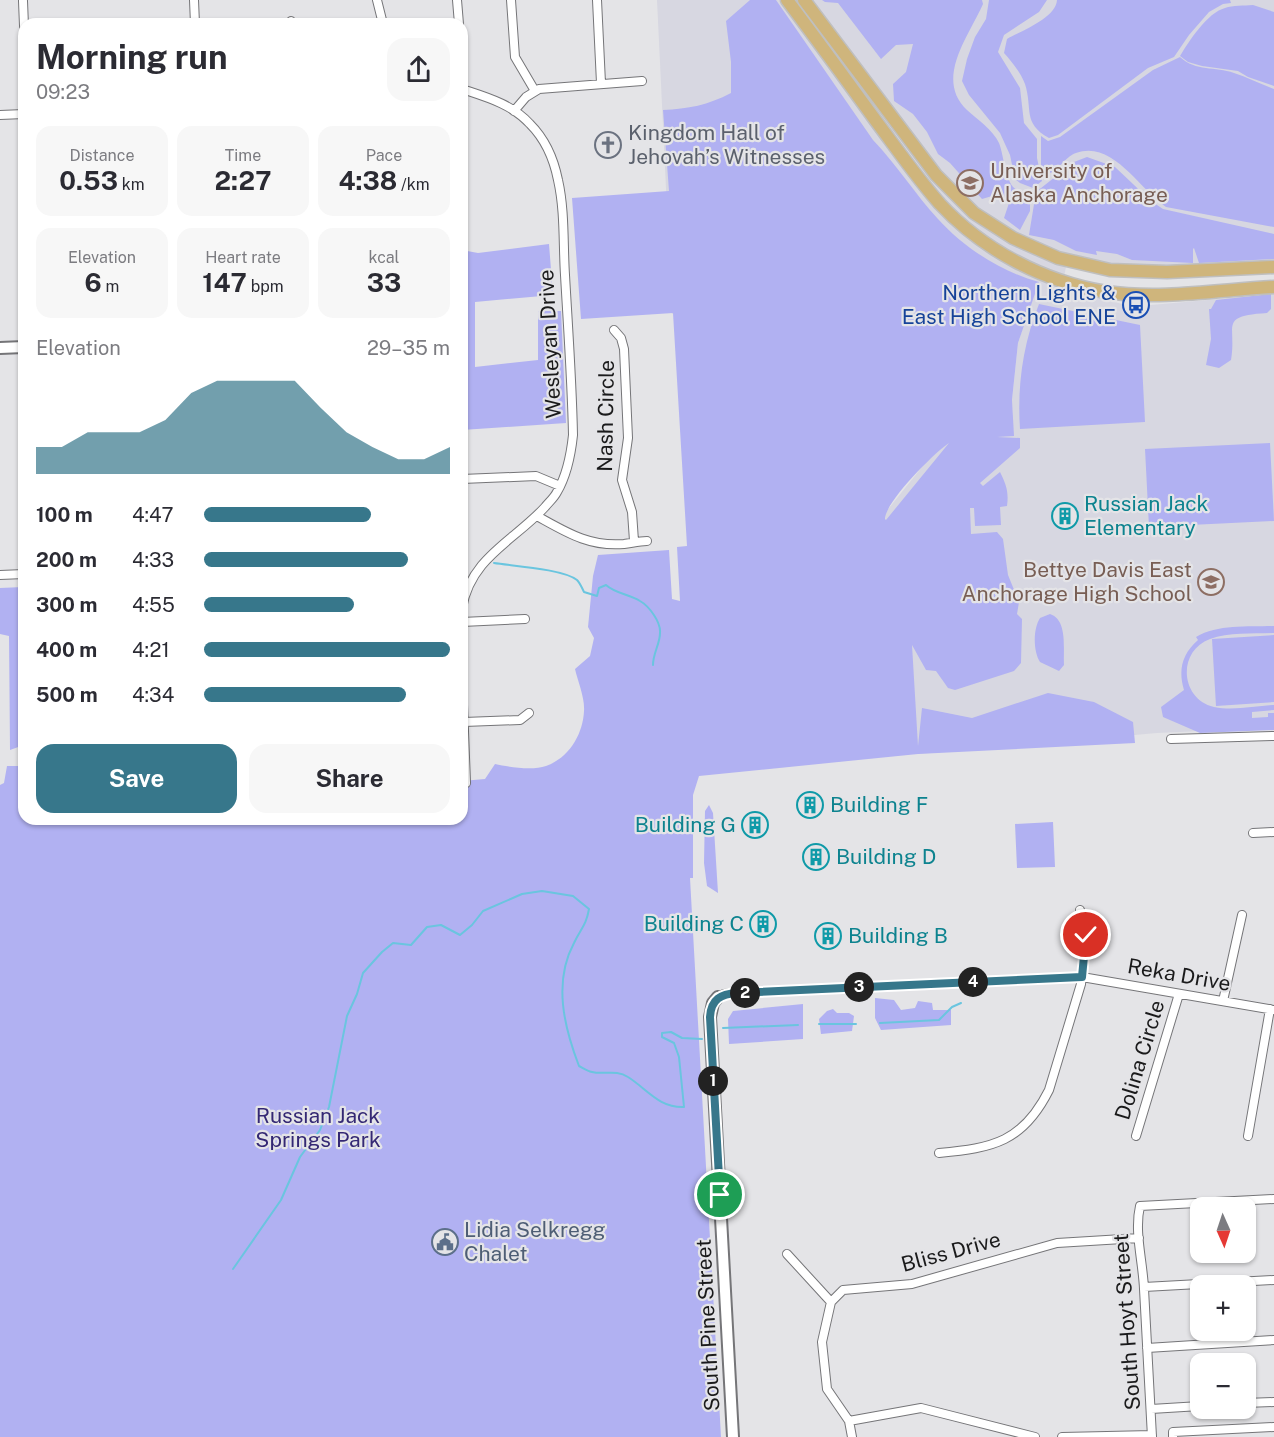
<!DOCTYPE html>
<meta charset="utf-8">
<style>
body{margin:0;font-family:"Public Sans",sans-serif;background:#f7f7f7;color:#2b2b33;height:100vh;display:flex;flex-direction:column;font-size:22px;white-space:nowrap}
*{box-sizing:border-box;margin:0}
p{font-size:20px;color:#7c7c81}
.icon{flex:none;width:33px;height:33px;fill:none;stroke:currentColor;stroke-width:2;stroke-linecap:round;stroke-linejoin:round}
.map{position:relative;flex:1;overflow:hidden}
.sheet{position:absolute;left:18px;top:18px;width:450px;height:807px;display:flex;flex-direction:column;background:#fff;border-radius:18px;box-shadow:0 2px 4px #0004}
.sheet>*{flex:none}
.needle{width:39px;rotate:177deg}
.controls{position:absolute;left:1190px;top:1197px;display:grid;gap:12px}
.controls a{display:grid;place-items:center;width:66px;height:66px;border-radius:12px;background:#fff;box-shadow:0 2px 4px #0004;font-size:30px}
.pin{position:absolute;display:grid;place-items:center;width:51px;height:51px;color:#fff;margin:-26px;border:3px solid #fff;border-radius:50%;box-shadow:0 2px 6px #0007}
.km{position:absolute;width:30px;height:30px;margin:-15px;border-radius:50%;background:#222;color:#fff;font-size:16px;line-height:30px;text-align:center}
.round{display:grid;place-items:center;flex:none;width:63px;height:63px;border-radius:18px;background:#f7f7f7}
.headline{display:flex;align-items:center;justify-content:space-between;height:102px;padding:0 18px}
h1{font-size:33px;font-weight:700;line-height:45px}
.metrics{display:grid;grid-template-columns:repeat(3,1fr);gap:9px;height:102px;padding:6px 18px}
.metrics div{display:grid;align-content:center;border-radius:15px;background:#f7f7f7;text-align:center}
.metrics b{font-size:26px;font-weight:700}
.metrics small{font-size:16px;font-weight:400}
.metrics p{font-size:16px}
.chart{height:168px;padding:12px 18px}
.chart p{display:flex;justify-content:space-between}
.chart svg{width:100%;height:108px;margin-top:6px;fill:#37778b;opacity:.7}
.primary-button{display:flex;gap:12px;margin-top:auto;padding:12px 18px}
.primary-button a{flex:1;height:69px;border-radius:18px;background:#37778b;color:#fff;font-size:24px;font-weight:700;line-height:69px;text-align:center}
.primary-button a+a{background:#f7f7f7;color:#2b2b33}
ul{padding:0 18px;list-style:none;font-size:20px}
li{display:grid;grid-template-columns:96px 72px 1fr;align-items:center;height:45px}
li i{height:15px;border-radius:8px;background:#37778b}
.map>svg:first-child{display:block}
.built{fill:#d7d7e1}
.green{fill:#b1b1f2;fill-rule:evenodd}
.lines{fill:none;stroke-linecap:round;stroke-linejoin:round}
.stream{stroke:#6ac5df;stroke-width:2}
.street-casing{stroke:#757578;stroke-width:10}
.secondary-casing{stroke:#757578;stroke-width:14}
.primary-casing{stroke:#bfbfbf;stroke-width:15}
.street{stroke:#fff;stroke-width:8}
.secondary{stroke:#fff;stroke-width:10}
.primary{stroke:#cfb57c;stroke-width:12}
.route-casing{stroke:#fff;stroke-width:12}
.route{stroke:#37778b;stroke-width:8}
.labels{text-anchor:middle;stroke-width:4.5;stroke-linejoin:round;paint-order:stroke}
.worship-label{font-size:21px;fill:#5b616d;stroke:#e4e4e7;text-anchor:start}
.education-label{font-size:21px;fill:#785e54;stroke:#e4e4e7;text-anchor:start}
.transit-label{font-size:21px;fill:#164399;stroke:#e4e4e7;text-anchor:end}
.street-label{font-size:21px;fill:#1a1a1b;stroke:#e4e4e7}
.culture-label{font-size:21px;fill:#0d838f;stroke:#e4e4e7;text-anchor:start}
.park-label{font-size:21px;fill:#342874;stroke:#e4e4e7}
.service-label{font-size:21px;fill:#4e5e75;stroke:#e4e4e7;text-anchor:start}
</style>
<div class="map">
<svg width="1274" height="1437" viewBox="0 0 1274 1437">
<rect width="100%" height="100%" fill="#e4e4e7"/>
<path class="built" d="M657 0H1274V262L1169 267 1119 266 1068 256 1062 288 1126 305H1151L1274 294V728L1157 733 918 754 888 577 885 513 926 462 948 443 957 438 1013 436 1012 400 1018 343 1033 297 672 314Z"/>
<path class="green" d="M750 0H776L873 140C897 165 915 194 938 219 964 248 1002 272 1039 282L1018 343 1012 400 1014 436 997 437 1020 438V448L980 483 983 486 1000 472C1006 484 1009 492 1007 506L1000 507 1001 525 975 526 974 508H970L971 534 997 532 1003 539 1008 575 1019 602 1017 614 1022 619 1021 663 1014 671 955 690 948 688 936 671 926 670 912 645 918 746 922 708 972 718 1048 693 1094 702 1133 722 1135 743 918 754 699 776 693 795V878H690L721 1437H0V785L4 783 7 766H24V819H462V781L485 779 495 764C509 767 532 771 546 766 569 758 583 734 584 711 585 698 578 682 575 669L590 656 594 638 588 627 593 576 598 555 669 550 672 599 680 601 677 547 687 546 673 313 581 319 572 198 669 191 663 110C688 109 708 105 731 93V62L726 21ZM949 443 886 520 885 519C885 502 934 453 949 443Z
M822 0H982L983 4C969 36 934 79 967 110 977 119 993 130 999 143 1004 155 1005 184 1017 190 1021 192 1026 192 1030 193V211L1020 230 1004 218 1009 203 999 194 982 199 950 163 938 154 927 132 913 114 894 101 893 84 906 72 913 44 896 45 881 59 838 3 825 2Z
M989 0H1047L1039 12 1004 35 998 52 1020 88 1024 123 1037 139V158L1042 181 1033 188 1020 183 1015 179 1010 155 1000 133 969 95 962 81 967 59 975 37 986 19Z
M1057 0H1230L1231 3 1223 4 1209 12 1189 35 1174 57 1148 68 1058 135 1049 138C1022 123 1033 109 1025 84 1021 73 1012 62 1004 53L1007 39C1021 31 1056 18 1057 0Z
M1253 5 1274 12V86L1248 77 1238 71 1202 66 1188 62 1180 56C1190 40 1207 13 1225 8 1233 5 1244 6 1253 5Z
M1180 57C1196 72 1215 66 1234 73 1247 77 1260 84 1274 89V227L1166 207C1138 188 1113 140 1076 153 1064 157 1059 172 1046 174L1041 165V136L1048 141 1060 137 1153 70Z
M1087 157 1115 167 1151 201 1163 209 1274 234V259L1199 263 1194 248 1193 249V263L1132 260 1117 254 1096 251 1097 255 1076 251 1054 240 1029 235 1036 192 1074 162Z
M549 244 553 295 475 302V367L538 360V311H561L566 423 462 430V250L478 253Z
M1271 294V309L1267 313C1218 316 1237 325 1231 360L1219 368 1206 365 1211 339 1209 309H1211L1216 300Z
M1039 304 1140 325 1145 422 1020 429C1017 386 1023 344 1039 304Z
M1270 443 1274 521 1149 527 1145 449Z
M23 587 24 735 21 746 10 750 9 636 0 634V588Z
M1050 614C1068 620 1063 649 1064 665L1059 671 1040 662C1033 651 1033 629 1040 618Z
M1274 626V633C1254 634 1229 632 1210 639 1177 651 1180 699 1214 707 1233 711 1255 706 1274 705V710L1252 712V718L1268 717V713H1274V730L1200 733 1163 717 1161 707 1184 690C1178 670 1182 654 1198 640L1196 637C1218 624 1249 627 1274 626Z
M1274 635V702L1216 706 1212 639Z
M709 805 713 813 718 893 707 886 704 863 705 811Z
M1053 822 1055 867 1017 868 1015 824Z
M875 998 894 1000 901 1010 915 1008 918 1001 932 1003 933 1010H951V1025L881 1030 875 1018Z
M803 1004V1039L729 1044 728 1019 733 1011Z
M833 1009 837 1013H849L854 1016 852 1031 821 1034 819 1019 827 1011Z"/>
<g class="lines">
<path class="stream" d="M494 563C513 566 563 569 577 580 580 583 582 588 584 592L597 596 599 588 606 585C616 594 629 594 640 601 649 606 661 622 660 633 660 644 653 653 653 665
M880 1023 939 1020 952 1007 961 1003
M819 1024H856
M723 1028 798 1025
M233 1269 281 1200 300 1157 320 1130 329 1107 347 1016 357 994 363 973 382 952 393 943 411 945 427 927 441 925 460 935 472 925 483 911 522 894 542 891 573 896 589 909C586 926 581 928 574 943 553 982 564 1027 579 1066 583 1068 587 1071 592 1072 604 1075 616 1069 628 1077 647 1089 659 1108 684 1107L679 1057 674 1043 662 1037V1033L671 1032 682 1038 702 1039"/>
<defs>
<path id="street" d="M194 0 195 24
M377 0 383 24
M457 0 459 24
M511 0 515 57 535 91
M597 0 601 83
M23 1 24 26
M291 21 292 24
M462 89C486 97 512 104 530 124 545 139 554 160 558 180 565 211 563 244 565 275 568 328 572 382 573 435 571 454 567 475 557 492 554 498 549 502 545 507 514 541 471 557 462 608
M514 111 526 97 539 89 642 81
M0 115 24 114
M614 330 621 338 624 349 628 438 622 480 632 512 634 541
M462 479 536 476 560 486
M537 516C566 532 589 547 624 544 632 543 639 541 647 541
M0 575 24 574
M462 622 525 619
M462 679 466 783H462
M464 722 520 720 529 713
M1171 739 1274 736
M1253 833 1274 832
M718 997 724 994 737 993 1082 977 1274 1010
M1223 1001 1242 915
M1136 1136 1179 994
M1248 1136 1270 1009
M939 1153C993 1148 1023 1142 1049 1090L1081 984 1086 935 1080 910
M787 1254 831 1302
M1144 1287 1274 1280
M1147 1348 1274 1340
M1245 1403 1274 1402
M1151 1409 1200 1406
M849 1421 921 1408 1035 1437
M852 1437 849 1421 827 1389 822 1342 831 1302 843 1290 912 1284 1057 1243 1139 1238
M1062 1437 1152 1435
M1152 1437C1149 1388 1147 1338 1144 1289 1143 1262 1134 1232 1140 1206L1274 1199
M1173 1437V1432L1274 1427"/>
<path id="secondary" d="M0 348 24 347
M718 997 713 1003 710 1017 733 1437"/>
<path id="primary" d="M787 0C817 40 847 81 876 121 897 149 917 178 940 204 983 250 1044 282 1106 292 1161 300 1219 290 1274 287
M804 0 936 175 974 213 1013 238 1058 258 1110 270 1167 272 1274 267"/>
</defs>
<use href="#street" class="street-casing"/>
<use href="#secondary" class="secondary-casing"/>
<use href="#primary" class="primary-casing"/>
<use href="#street" class="street"/>
<use href="#secondary" class="secondary"/>
<use href="#primary" class="primary"/>
</g>
<g class="lines">
<defs>
<path id="route" d="M720 1195 710 1017C711 999 721 994 737 993L1082 977 1086 935"/>
</defs>
<use href="#route" class="route-casing"/>
<use href="#route" class="route"/>
</g>
<defs>
<symbol id="church-ring" viewBox="-11 -11 22 22"><circle r="9.5" fill="#e4e4e7" stroke="#6b7280" stroke-width="1.5"/><path d="M-1.2-6h2.4v3.5h3.3v2.4h-3.3V6h-2.4V-.1h-3.3v-2.4h3.3Z" fill="#6b7280"/></symbol>
<symbol id="university-ring" viewBox="-11 -11 22 22"><circle r="9.5" fill="#e4e4e7" stroke="#8d6e63" stroke-width="1.5"/><path d="M0-5L7-2L0 1L-7-2ZM-4 1L0 2.5L4 1V4Q0 6-4 4Z" fill="#8d6e63"/></symbol>
<symbol id="bus-ring" viewBox="-11 -11 22 22"><circle r="9.5" fill="#e4e4e7" stroke="#1a4fb4" stroke-width="1.5"/><path d="M-5-6H5V4H4V6H2V4H-2V6H-4V4H-5ZM-3.5-4V0h7V-4ZM-3.5 1.2v1.5H-2V1.2ZM2 1.2v1.5H3.5V1.2Z" fill="#1a4fb4"/></symbol>
<symbol id="building-ring" viewBox="-11 -11 22 22"><circle r="9.5" fill="#e4e4e7" stroke="#0f9aa8" stroke-width="1.5"/><path d="M-4-6H4V6H1V3H-1V6H-4ZM-2.5-4.3h1.7v1.8h-1.7ZM.8-4.3h1.7v1.8H.8ZM-2.5-1h1.7V.8h-1.7ZM.8-1h1.7V.8H.8Z" fill="#0f9aa8"/></symbol>
<symbol id="school-ring" viewBox="-11 -11 22 22"><circle r="9.5" fill="#e4e4e7" stroke="#8d6e63" stroke-width="1.5"/><path d="M0-5L7-2L0 1L-7-2ZM-4 1L0 2.5L4 1V4Q0 6-4 4Z" fill="#8d6e63"/></symbol>
<symbol id="civic-ring" viewBox="-11 -11 22 22"><circle r="9.5" fill="#e4e4e7" stroke="#5c6f8a" stroke-width="1.5"/><path d="M-.6-6.5H3V-4.5H.6V-3L4-1V1h2V6H-6V1h2V-1L-.6-3ZM-1.2 2.5V6h2.4V2.5Z" fill="#5c6f8a"/></symbol>
</defs>
<g fill-rule="evenodd">
<use href="#church-ring" x="593" y="130" width="30" height="30"/>
<use href="#university-ring" x="955" y="168" width="30" height="30"/>
<use href="#bus-ring" x="1121" y="290" width="30" height="30"/>
<use href="#building-ring" x="1050" y="501" width="30" height="30"/>
<use href="#school-ring" x="1196" y="567" width="30" height="30"/>
<use href="#building-ring" x="795" y="790" width="30" height="30"/>
<use href="#building-ring" x="740" y="810" width="30" height="30"/>
<use href="#building-ring" x="801" y="842" width="30" height="30"/>
<use href="#building-ring" x="748" y="909" width="30" height="30"/>
<use href="#building-ring" x="813" y="921" width="30" height="30"/>
<use href="#civic-ring" x="430" y="1227" width="30" height="30"/>
</g>
<g class="labels">
<g class="worship-label">
<text x="628" y="140">Kingdom Hall of<tspan x="628" dy="24">Jehovah’s Witnesses</tspan></text>
</g>
<g class="education-label">
<text x="990" y="178">University of<tspan x="990" dy="24">Alaska Anchorage</tspan></text>
<text x="1192" y="577" text-anchor="end">Bettye Davis East<tspan x="1192" dy="24">Anchorage High School</tspan></text>
</g>
<g class="transit-label">
<text x="1116" y="300">Northern Lights &amp;<tspan x="1116" dy="24">East High School ENE</tspan></text>
</g>
<g class="street-label">
<text transform="translate(550 344) rotate(-93)" y="7">Wesleyan Drive</text>
<text transform="translate(606 416) rotate(-89)" y="7">Nash Circle</text>
<text transform="translate(1179 975) rotate(10)" y="7">Reka Drive</text>
<text transform="translate(1140 1060) rotate(-73)" y="7">Dolina Circle</text>
<text transform="translate(951 1252) rotate(-15)" y="7">Bliss Drive</text>
<text transform="translate(1127 1322) rotate(-94)" y="7">South Hoyt Street</text>
<text transform="translate(708 1325) rotate(-93)" y="7">South Pine Street</text>
</g>
<g class="culture-label">
<text x="1084" y="511">Russian Jack<tspan x="1084" dy="24">Elementary</tspan></text>
<text x="830" y="812">Building F</text>
<text x="736" y="832" text-anchor="end">Building G</text>
<text x="836" y="864">Building D</text>
<text x="744" y="931" text-anchor="end">Building C</text>
<text x="848" y="943">Building B</text>
</g>
<g class="park-label">
<text x="318" y="1123">Russian Jack<tspan x="318" dy="24">Springs Park</tspan></text>
</g>
<g class="service-label">
<text x="464" y="1237">Lidia Selkregg<tspan x="464" dy="24">Chalet</tspan></text>
</g>
</g>
</svg>
<div class="controls">
<a><svg class="needle" viewBox="-14 -14 28 28"><path d="M0-13l5 13h-10z" fill="#e53935"/><path d="M0 13l5-13h-10z" fill="#7c7c81"/></svg></a>
<a>+</a>
<a>−</a>
</div>
<div class="pin" style="left:720px;top:1195px;background:#1e9e55"><svg class="icon" aria-label="arrive" viewBox="0 0 24 24"><path d="M6 21V4h12l-3 4 3 4H6"/></svg></div>
<div class="pin" style="left:1086px;top:935px;background:#d93025"><svg class="icon" aria-label="check" viewBox="0 0 24 24"><path d="M5 12l5 5 9-10"/></svg></div>
<b class="km" style="left:713px;top:1081px">1</b>
<b class="km" style="left:745px;top:993px">2</b>
<b class="km" style="left:859px;top:987px">3</b>
<b class="km" style="left:973px;top:982px">4</b>
<section class="sheet">
<div class="headline"><div><h1>Morning run</h1><p>09:23</p></div><a class="round"><svg class="icon" aria-label="share" viewBox="0 0 24 24"><path d="M12 15V3M7 8l5-5 5 5M5 13v7h14v-7"/></svg></a></div>
<div class="metrics">
<div><p>Distance</p><b>0.53<small> km</small></b></div>
<div><p>Time</p><b>2:27</b></div>
<div><p>Pace</p><b>4:38<small> /km</small></b></div>
</div>
<div class="metrics">
<div><p>Elevation</p><b>6<small> m</small></b></div>
<div><p>Heart rate</p><b>147<small> bpm</small></b></div>
<div><p>kcal</p><b>33</b></div>
</div>
<div class="chart"><p><span>Elevation</span>29–35 m</p>
<svg viewBox="0 0 160 44" preserveAspectRatio="none"><path d="M0 44V33L10 33L20 27L30 27L40 27L50 22L60 11L70 6L80 6L90 6L100 6L110 17L120 27L130 33L140 38L150 38L160 33V44z"/></svg>
</div>
<ul>
<li><b>100 m</b>4:47<i style="width:68%"></i></li>
<li><b>200 m</b>4:33<i style="width:83%"></i></li>
<li><b>300 m</b>4:55<i style="width:61%"></i></li>
<li><b>400 m</b>4:21<i style="width:100%"></i></li>
<li><b>500 m</b>4:34<i style="width:82%"></i></li>
</ul>
<div class="primary-button"><a>Save</a><a>Share</a></div>
</section>
</div>
